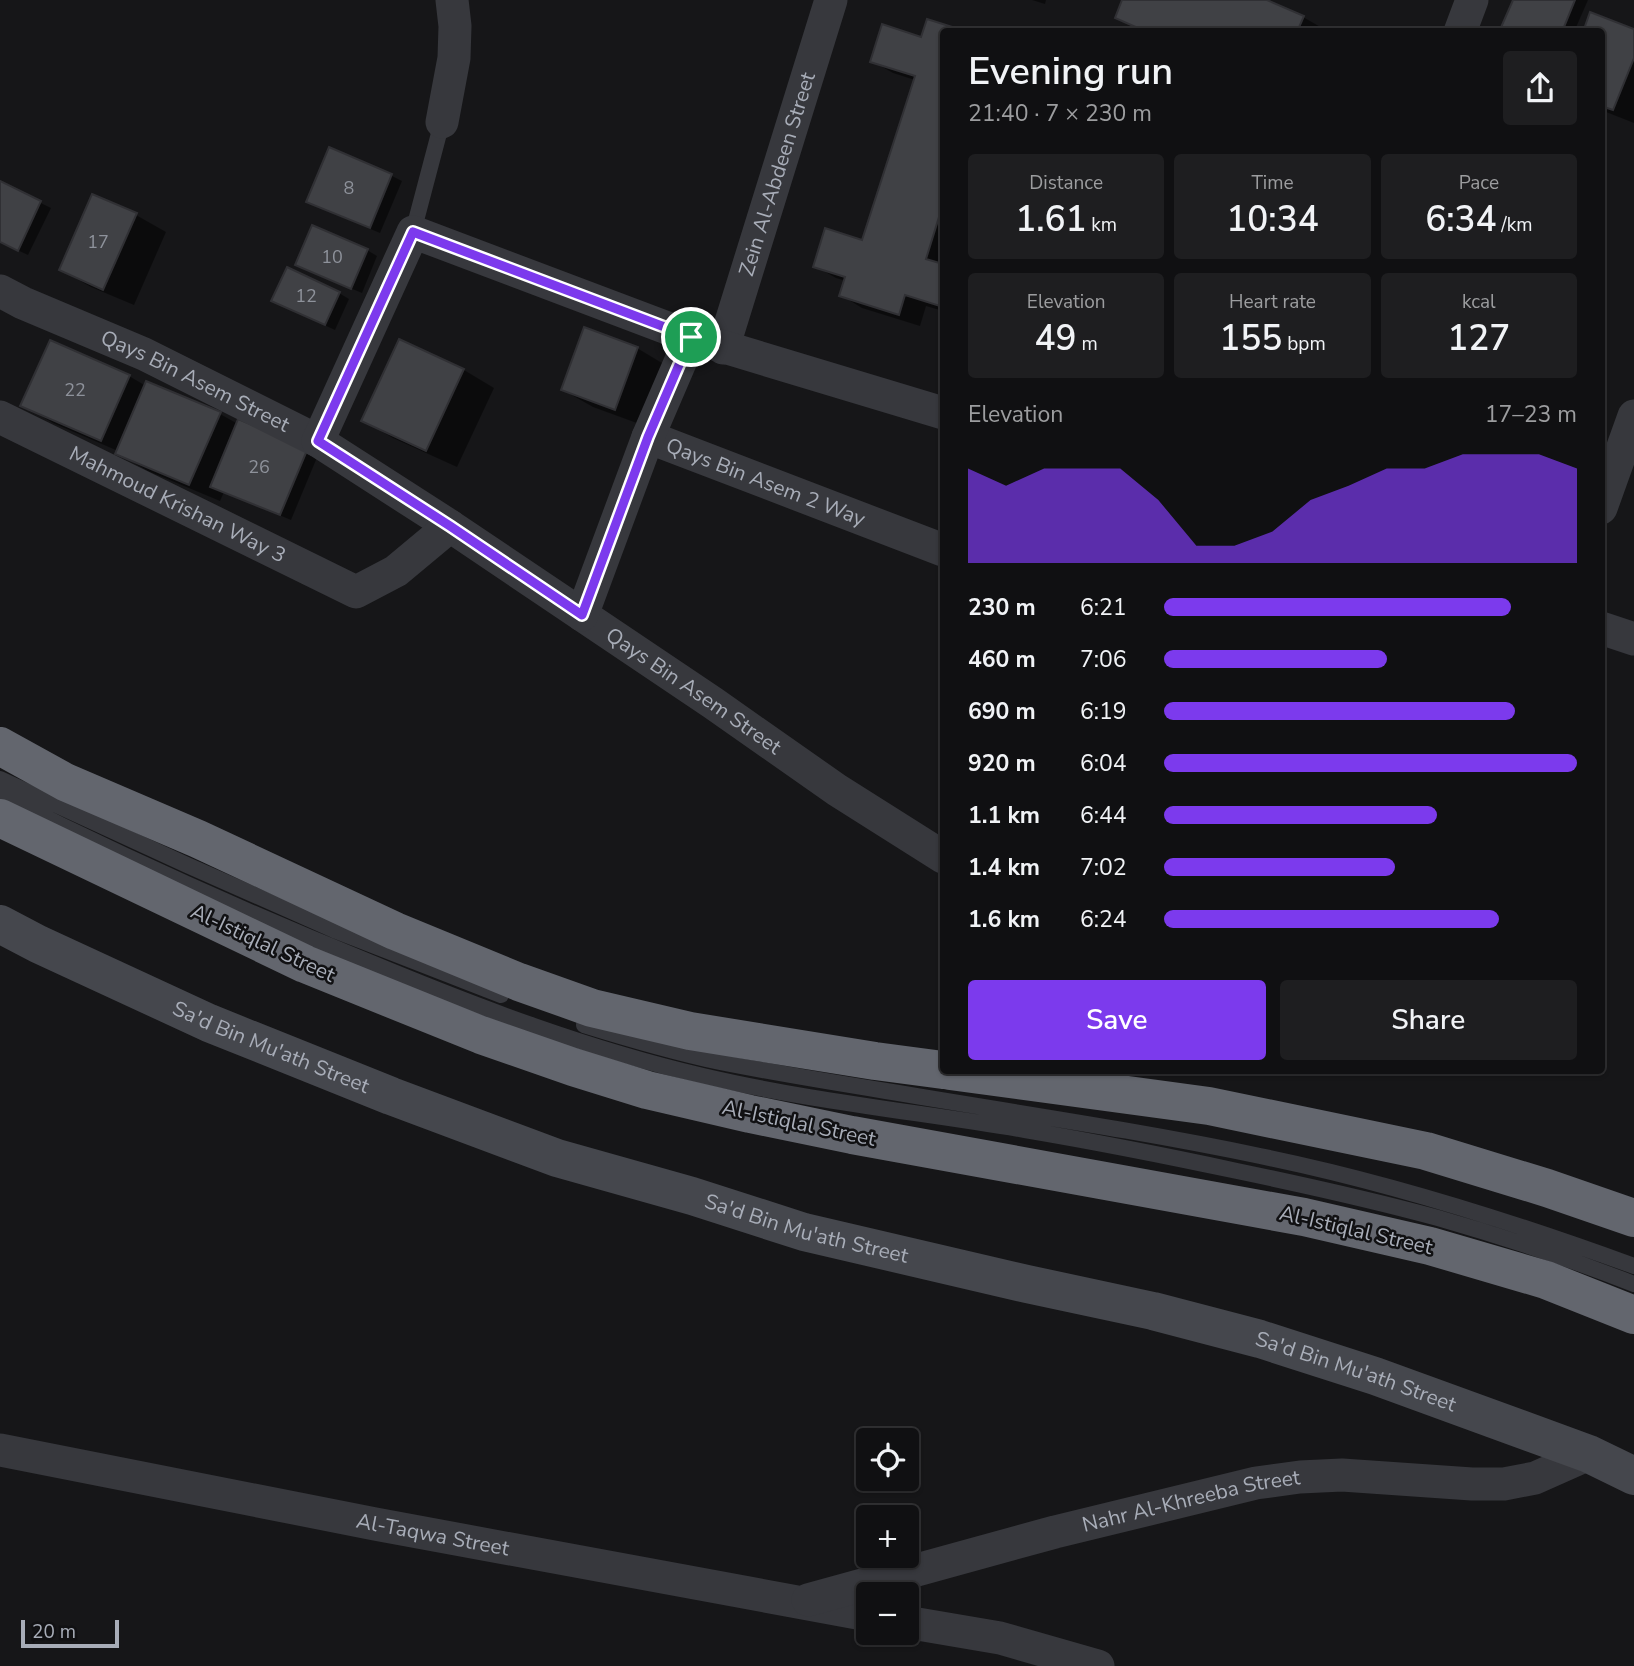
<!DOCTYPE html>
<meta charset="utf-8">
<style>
body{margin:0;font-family:"Nunito Sans",sans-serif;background:#1e1e20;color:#f1f3f6;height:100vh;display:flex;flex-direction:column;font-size:26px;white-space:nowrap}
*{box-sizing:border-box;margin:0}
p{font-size:23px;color:#9c9d9f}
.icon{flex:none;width:38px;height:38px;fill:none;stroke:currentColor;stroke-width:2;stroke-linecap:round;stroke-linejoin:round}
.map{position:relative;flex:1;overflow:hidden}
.panel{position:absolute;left:940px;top:28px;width:665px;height:1046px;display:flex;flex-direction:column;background:#101012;border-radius:7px;box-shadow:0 2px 5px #0004,0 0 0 2px #303032}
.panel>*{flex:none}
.tools{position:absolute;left:856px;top:1428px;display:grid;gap:14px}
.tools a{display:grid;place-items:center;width:63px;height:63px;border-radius:7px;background:#101012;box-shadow:0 2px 5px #0004,0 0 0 2px #303032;font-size:35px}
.scale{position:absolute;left:21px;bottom:18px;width:98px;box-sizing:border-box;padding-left:7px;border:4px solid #a8adb8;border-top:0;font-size:19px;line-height:24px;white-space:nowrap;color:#a8adb8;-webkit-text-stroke:5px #111113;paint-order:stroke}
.pin{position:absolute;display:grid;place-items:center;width:60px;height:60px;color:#fff;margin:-30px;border:4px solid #fff;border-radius:50%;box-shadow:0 2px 7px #0007}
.round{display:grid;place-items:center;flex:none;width:74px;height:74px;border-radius:7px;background:#1e1e20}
.summary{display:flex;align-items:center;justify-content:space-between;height:119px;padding:0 28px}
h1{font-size:38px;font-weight:600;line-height:52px}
.figures{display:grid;grid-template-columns:repeat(3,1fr);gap:10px;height:119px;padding:7px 28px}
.figures div{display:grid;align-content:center;border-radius:7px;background:#1e1e20;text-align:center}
.figures b{font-size:35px;font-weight:600}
.figures small{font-size:19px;font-weight:400}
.figures p{font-size:19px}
.chart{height:196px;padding:14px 28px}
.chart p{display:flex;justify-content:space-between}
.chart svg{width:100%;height:126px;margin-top:7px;fill:#7c3aed;opacity:.7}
.action{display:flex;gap:14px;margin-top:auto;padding:14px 28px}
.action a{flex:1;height:80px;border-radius:7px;background:#7c3aed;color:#fff;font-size:28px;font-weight:600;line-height:80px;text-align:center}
.action a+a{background:#1e1e20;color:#f1f3f6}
ul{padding:0 28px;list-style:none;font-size:23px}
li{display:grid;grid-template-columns:112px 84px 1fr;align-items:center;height:52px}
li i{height:18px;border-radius:9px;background:#7c3aed}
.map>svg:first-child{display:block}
.shadow{fill:#0007}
.building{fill:#404145;stroke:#303034;stroke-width:2}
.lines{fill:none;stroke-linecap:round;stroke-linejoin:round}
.lane{stroke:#37383d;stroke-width:16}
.street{stroke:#37383d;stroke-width:33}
.secondary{stroke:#45474d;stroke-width:38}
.highway{stroke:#63666e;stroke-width:38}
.route-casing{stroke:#fff;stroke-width:14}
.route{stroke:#7c3aed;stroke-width:9}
.labels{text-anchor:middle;stroke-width:5;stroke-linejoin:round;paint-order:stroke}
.number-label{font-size:18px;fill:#8e929b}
.street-label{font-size:21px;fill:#a8adb8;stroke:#111113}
</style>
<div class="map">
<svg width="1634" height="1666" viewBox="0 0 1634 1666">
<rect width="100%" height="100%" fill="#161618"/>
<path class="shadow" d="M1032 0H1046L1045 4Z
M1124 0H1262L1303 17 1324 29 1323 32H1143L1117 17Z
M1515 0H1588L1574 32H1501Z
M1634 31V123L1601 110V32Z
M943 32V311L926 306 920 326 862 308 841 295 846 281 836 278 815 266 863 242 915 80 893 73 872 61Z
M330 150 392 176 402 181 380 233 318 207Z
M0 183 51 208 28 255 0 242Z
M136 215 166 232 134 305 91 287 61 270Z
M367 250 377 256 362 293 307 270Z
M339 293 349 299 335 330 283 306Z
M400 341 464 370 494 388 457 467 393 438 363 420Z
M637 348 667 366 645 426 593 407 563 390Z
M129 376 146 386 220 414 238 424 318 455 291 520 224 492 220 501 148 471 118 453V451L53 423 23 405Z"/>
<path class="building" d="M1122 0H1267L1304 16 1297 32H1147L1115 18Z
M1513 0H1575L1562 32H1499Z
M1590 12 1634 29V58L1613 110 1601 106V32H1583Z
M927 19 968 32H943V204L926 259 943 264V307L905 295 899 315 839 296 845 277 813 267 825 228 862 240 915 76 870 62 882 24 921 37Z
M329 147 392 174 370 228 306 202Z
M0 181 41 201 18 251 0 242Z
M92 194 137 213 103 290 59 270Z
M312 225 368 249 351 289 295 265Z
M287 267 340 292 325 325 271 301Z
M584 327 638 347 615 410 561 390Z
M399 339 464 369 426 451 361 421Z
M50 340 130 375 101 441 20 406Z
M146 381 221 412 189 485 115 454Z
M238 419 308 448 280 515 210 487Z"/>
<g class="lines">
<path class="lane" d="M413 232 442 122
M0 779 187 865 334 930 501 995
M0 795C121 856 243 911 369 962 477 1007 588 1049 703 1076 809 1101 918 1112 1025 1130 1096 1142 1167 1156 1237 1171 1304 1185 1372 1200 1438 1218 1504 1237 1570 1259 1634 1284
M584 1025C629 1039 674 1052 720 1062 775 1073 830 1082 886 1091 1010 1112 1136 1130 1260 1156 1388 1182 1511 1221 1634 1266"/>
<g class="street">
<path d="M1460 32 1472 0"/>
<path d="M442 122 454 58 455 26 452 0"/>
<path id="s1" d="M0 291 23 303 144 354 318 441 450 526 713 703 837 790 943 857"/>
<path id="s2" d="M723 348 831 0"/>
<path id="s3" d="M0 417 356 592 396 571 450 526"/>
<path id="s4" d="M648 437 943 550"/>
<path d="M318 441 413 232 691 337 943 413"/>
<path d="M1601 508 1634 416"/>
<path d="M582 615 648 437 691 337"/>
<path d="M1601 628 1634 639"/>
<path id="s5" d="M0 1450 375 1524 868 1615"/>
<path id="s6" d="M808 1600 1055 1532 1256 1483 1300 1477 1342 1475 1472 1484H1504L1535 1478 1589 1454"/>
<path d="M906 1622 1000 1638 1098 1666"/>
</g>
<path class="secondary" id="s7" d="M0 924 38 944 209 1023 391 1096 557 1158 692 1196 804 1232 1027 1284 1153 1311 1260 1339 1375 1376 1589 1454 1634 1476"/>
<path class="highway" d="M0 746 65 782 198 839 395 931 519 982 592 1008 690 1031 875 1061 943 1070
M0 818 305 964 481 1035 573 1067 647 1090 750 1114 852 1135 1304 1217 1430 1246 1546 1280 1634 1315
M950 1071 1209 1106 1426 1151 1547 1188 1634 1218"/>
</g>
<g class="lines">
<defs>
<path id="route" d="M413 232 691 337 648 437 582 615 450 526 318 441Z"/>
</defs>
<use href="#route" class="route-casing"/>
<use href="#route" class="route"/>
</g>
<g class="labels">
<g class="number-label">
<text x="349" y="194">8</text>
<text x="98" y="248">17</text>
<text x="332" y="263">10</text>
<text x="306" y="302">12</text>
<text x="75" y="396">22</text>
<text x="259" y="473">26</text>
</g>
<g class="street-label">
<text dy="7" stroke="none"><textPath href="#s2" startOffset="182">Zein Al-Abdeen Street</textPath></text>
<text dy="7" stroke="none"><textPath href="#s1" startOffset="215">Qays Bin Asem Street</textPath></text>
<text dy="7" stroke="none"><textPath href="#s4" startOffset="126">Qays Bin Asem 2 Way</textPath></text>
<text dy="7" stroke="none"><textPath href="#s3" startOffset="198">Mahmoud Krishan Way 3</textPath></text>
<text dy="7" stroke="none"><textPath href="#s1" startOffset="803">Qays Bin Asem Street</textPath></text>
<text transform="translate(263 943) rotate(25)" y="7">Al-Istiqlal Street</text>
<text dy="7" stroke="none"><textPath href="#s7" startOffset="298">Sa'd Bin Mu'ath Street</textPath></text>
<text transform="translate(799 1123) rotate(12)" y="7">Al-Istiqlal Street</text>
<text dy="7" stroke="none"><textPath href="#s7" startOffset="864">Sa'd Bin Mu'ath Street</textPath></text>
<text transform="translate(1356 1230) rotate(13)" y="7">Al-Istiqlal Street</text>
<text dy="7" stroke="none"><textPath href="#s7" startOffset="1432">Sa'd Bin Mu'ath Street</textPath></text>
<text dy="7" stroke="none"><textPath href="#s6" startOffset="396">Nahr Al-Khreeba Street</textPath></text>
<text dy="7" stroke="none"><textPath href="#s5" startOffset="441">Al-Taqwa Street</textPath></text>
</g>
</g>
</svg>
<div class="tools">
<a><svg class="icon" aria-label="locate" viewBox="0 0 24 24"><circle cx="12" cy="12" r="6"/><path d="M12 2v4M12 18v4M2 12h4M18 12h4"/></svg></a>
<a>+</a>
<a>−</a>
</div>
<div class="scale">20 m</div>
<div class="pin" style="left:691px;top:337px;background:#1e9e55"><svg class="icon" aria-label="arrive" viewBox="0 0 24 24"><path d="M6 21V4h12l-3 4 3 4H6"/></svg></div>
<section class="panel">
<div class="summary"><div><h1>Evening run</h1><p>21:40 · 7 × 230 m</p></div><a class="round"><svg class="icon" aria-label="share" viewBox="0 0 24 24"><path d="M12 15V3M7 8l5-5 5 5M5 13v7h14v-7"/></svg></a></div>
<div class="figures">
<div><p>Distance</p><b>1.61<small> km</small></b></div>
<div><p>Time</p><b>10:34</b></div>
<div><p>Pace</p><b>6:34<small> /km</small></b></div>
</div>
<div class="figures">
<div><p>Elevation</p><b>49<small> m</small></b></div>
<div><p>Heart rate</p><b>155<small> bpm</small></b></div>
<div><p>kcal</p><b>127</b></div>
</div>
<div class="chart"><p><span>Elevation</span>17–23 m</p>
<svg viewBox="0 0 160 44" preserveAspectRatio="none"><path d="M0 44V11L10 17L20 11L30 11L40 11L50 22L60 38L70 38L80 33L90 22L100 17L110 11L120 11L130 6L140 6L150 6L160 11V44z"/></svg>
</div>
<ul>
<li><b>230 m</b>6:21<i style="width:84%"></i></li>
<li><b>460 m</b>7:06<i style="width:54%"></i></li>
<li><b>690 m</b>6:19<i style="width:85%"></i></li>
<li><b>920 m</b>6:04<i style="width:100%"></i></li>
<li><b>1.1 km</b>6:44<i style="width:66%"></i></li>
<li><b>1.4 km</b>7:02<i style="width:56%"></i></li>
<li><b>1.6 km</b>6:24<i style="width:81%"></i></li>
</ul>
<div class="action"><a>Save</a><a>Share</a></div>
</section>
</div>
